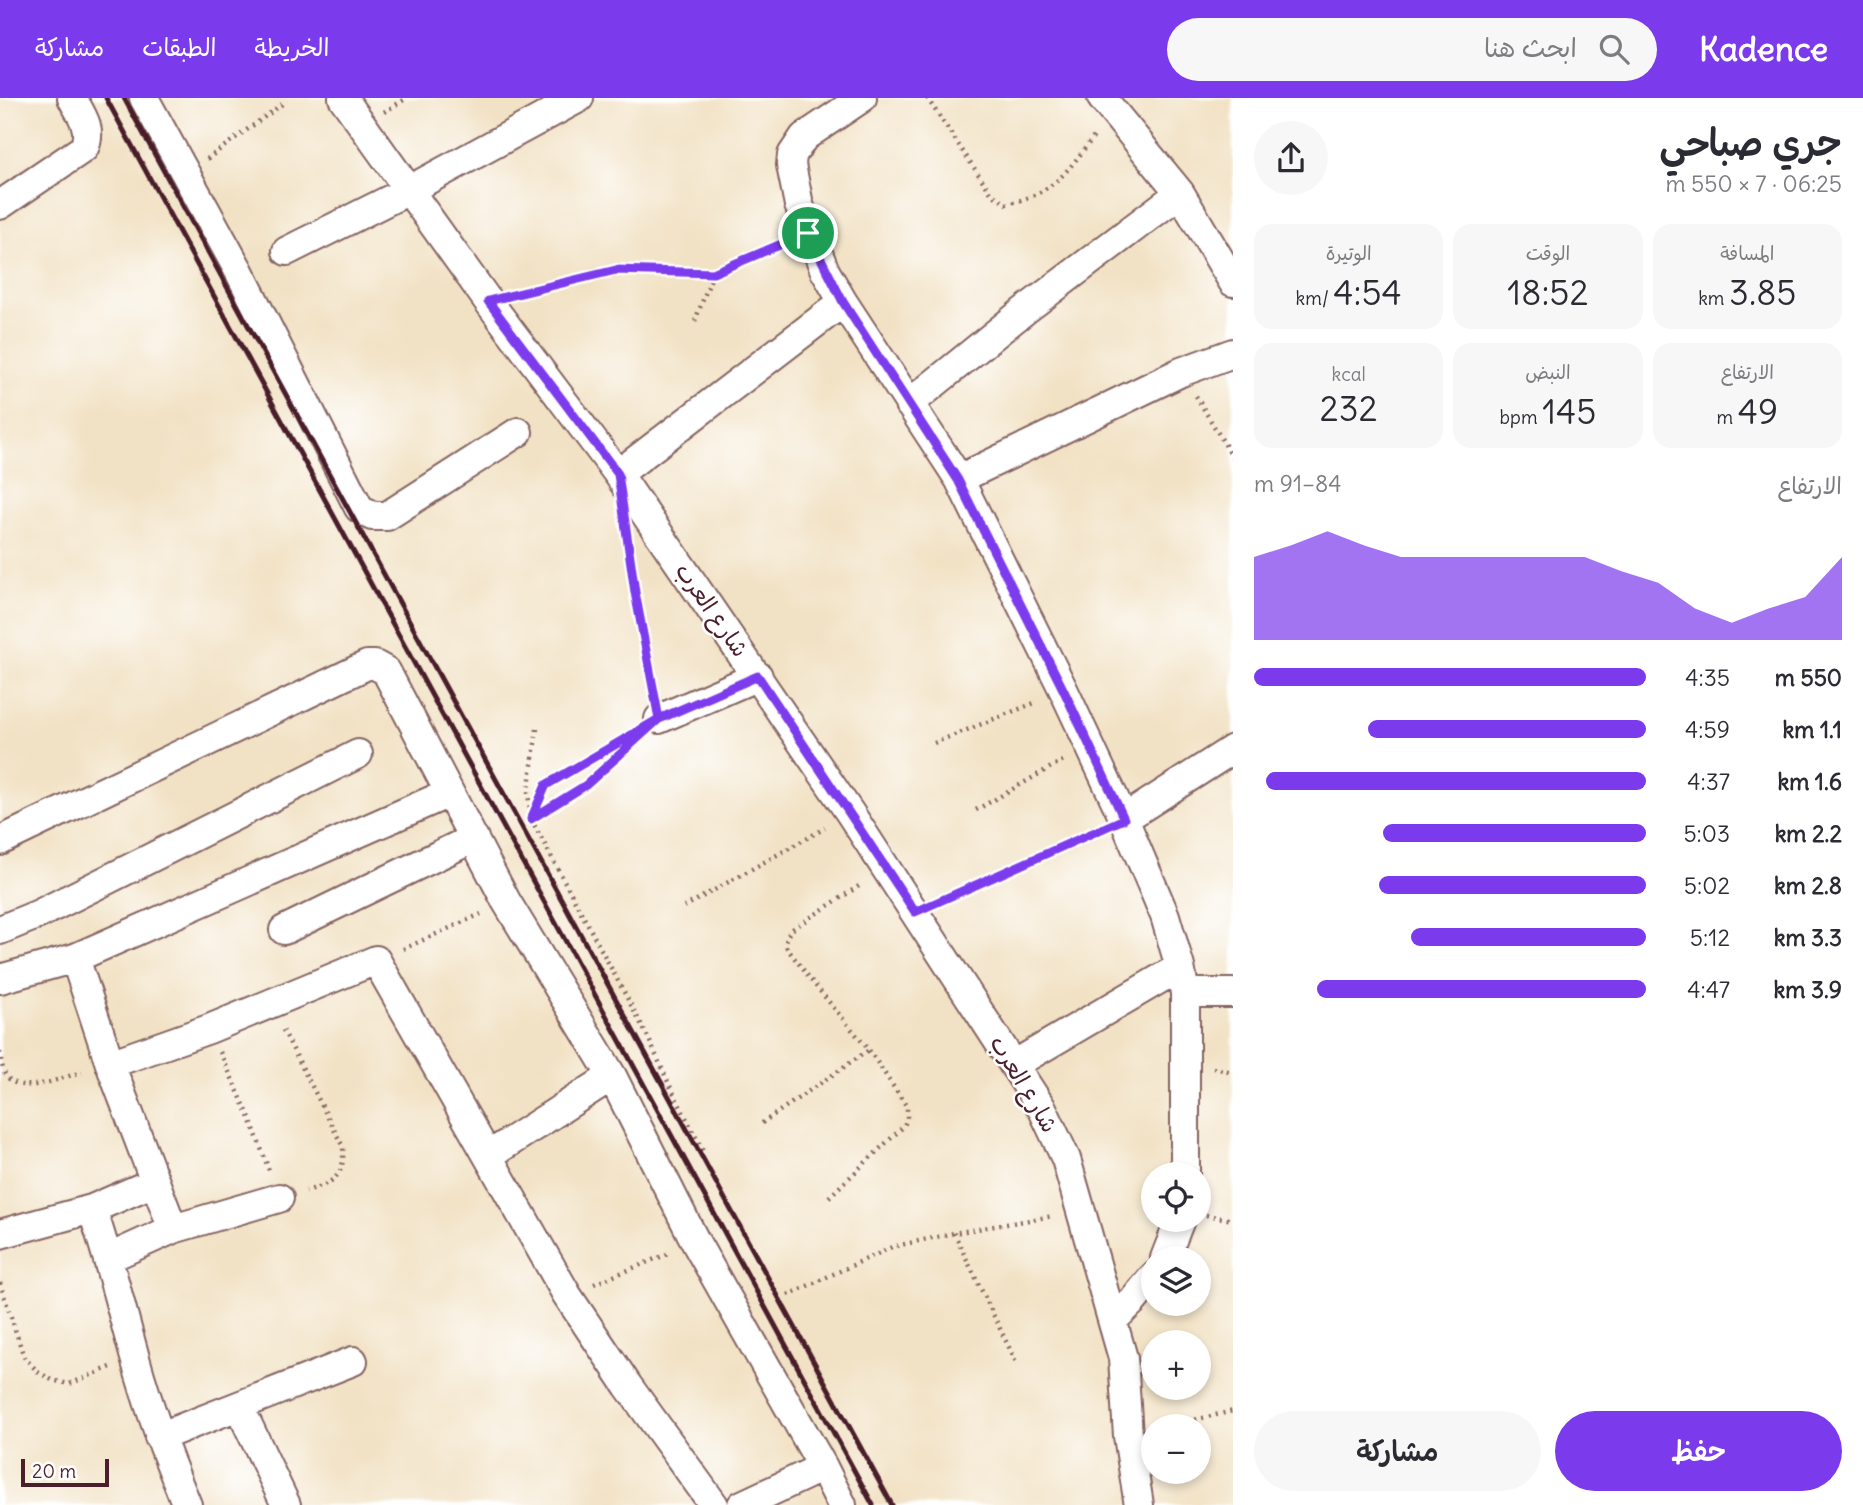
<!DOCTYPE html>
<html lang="ar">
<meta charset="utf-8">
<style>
body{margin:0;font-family:Delius,"Playpen Sans Arabic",sans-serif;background:#f7f7f7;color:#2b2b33;direction:rtl;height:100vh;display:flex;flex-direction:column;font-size:26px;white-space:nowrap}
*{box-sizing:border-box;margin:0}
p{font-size:23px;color:#7c7c81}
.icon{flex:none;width:38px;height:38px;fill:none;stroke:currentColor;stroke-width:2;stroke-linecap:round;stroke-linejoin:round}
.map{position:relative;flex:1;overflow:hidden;direction:ltr}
.panel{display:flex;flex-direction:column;background:#fff;width:630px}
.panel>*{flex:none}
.buttons{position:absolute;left:1141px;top:1064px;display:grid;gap:14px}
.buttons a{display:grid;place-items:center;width:70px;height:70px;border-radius:50%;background:#fff;box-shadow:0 4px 10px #0003;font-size:35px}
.scale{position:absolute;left:21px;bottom:18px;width:88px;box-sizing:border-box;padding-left:7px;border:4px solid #4a1f2b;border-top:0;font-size:19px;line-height:24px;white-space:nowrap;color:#4a1f2b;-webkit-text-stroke:5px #fff;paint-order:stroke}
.pin{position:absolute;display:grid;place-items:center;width:60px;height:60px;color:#fff;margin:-30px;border:4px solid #fff;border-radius:50%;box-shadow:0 2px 7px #0007}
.round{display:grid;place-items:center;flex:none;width:74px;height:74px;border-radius:37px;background:#f7f7f7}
.head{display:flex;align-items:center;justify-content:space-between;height:119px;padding:0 21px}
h1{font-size:38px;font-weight:600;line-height:52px}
.figures{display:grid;grid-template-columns:repeat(3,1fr);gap:10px;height:119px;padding:7px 21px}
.figures div{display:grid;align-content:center;border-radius:18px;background:#f7f7f7;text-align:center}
.figures b{font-size:35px;font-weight:600}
.figures small{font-size:19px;font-weight:400}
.figures p{font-size:19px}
.chart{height:196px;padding:14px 21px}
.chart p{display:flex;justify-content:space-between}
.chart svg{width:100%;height:126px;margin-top:7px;fill:#7c3aed;opacity:.7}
.cta{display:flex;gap:14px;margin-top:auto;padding:14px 21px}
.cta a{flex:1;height:80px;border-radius:42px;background:#7c3aed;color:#fff;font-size:28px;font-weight:600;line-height:80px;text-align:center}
.cta a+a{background:#f7f7f7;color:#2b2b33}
ul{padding:0 21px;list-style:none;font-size:23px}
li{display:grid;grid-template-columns:112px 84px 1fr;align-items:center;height:52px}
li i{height:18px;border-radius:9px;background:#7c3aed}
header{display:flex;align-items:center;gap:42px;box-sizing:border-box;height:98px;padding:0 35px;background:#7c3aed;color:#fff}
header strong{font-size:33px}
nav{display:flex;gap:38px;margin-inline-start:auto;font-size:24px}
.search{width:490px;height:63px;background:#f7f7f7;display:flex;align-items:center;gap:18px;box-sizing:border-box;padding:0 24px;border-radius:38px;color:#7c7c81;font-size:26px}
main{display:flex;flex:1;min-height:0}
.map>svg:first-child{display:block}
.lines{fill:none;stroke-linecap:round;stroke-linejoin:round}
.street-casing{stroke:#856361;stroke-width:32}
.path{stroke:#856361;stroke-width:4.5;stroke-dasharray:2 5;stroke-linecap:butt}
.street{stroke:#fff;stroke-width:28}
.rail{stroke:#4a1f2b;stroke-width:5}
.route-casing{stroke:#fff;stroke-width:14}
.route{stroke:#7c3aed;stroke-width:9}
.labels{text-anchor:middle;stroke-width:5;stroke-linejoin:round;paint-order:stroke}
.street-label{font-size:23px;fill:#4a1f2b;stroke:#fff}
</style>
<header>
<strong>Kadence</strong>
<div class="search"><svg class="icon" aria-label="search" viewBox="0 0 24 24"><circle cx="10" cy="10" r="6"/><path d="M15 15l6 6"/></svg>ابحث هنا</div>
<nav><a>الخريطة</a><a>الطبقات</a><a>مشاركة</a></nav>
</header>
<main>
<section class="panel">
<div class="head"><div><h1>جري صباحي</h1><p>06:25 · 7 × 550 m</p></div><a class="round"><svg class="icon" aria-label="share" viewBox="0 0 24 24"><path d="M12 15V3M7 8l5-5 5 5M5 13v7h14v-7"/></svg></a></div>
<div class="figures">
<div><p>المسافة</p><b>3.85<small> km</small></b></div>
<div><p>الوقت</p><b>18:52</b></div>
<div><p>الوتيرة</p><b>4:54<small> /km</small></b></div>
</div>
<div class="figures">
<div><p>الارتفاع</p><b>49<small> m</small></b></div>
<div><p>النبض</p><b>145<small> bpm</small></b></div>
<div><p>kcal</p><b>232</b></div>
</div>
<div class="chart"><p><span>الارتفاع</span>84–91 m</p>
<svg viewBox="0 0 160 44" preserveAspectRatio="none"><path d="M0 44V15L10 11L20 6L30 11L40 15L50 15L60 15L70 15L80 15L90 15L100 20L110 24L120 33L130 38L140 33L150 29L160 15V44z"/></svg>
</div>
<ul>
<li><b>550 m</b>4:35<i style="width:100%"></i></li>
<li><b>1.1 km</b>4:59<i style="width:71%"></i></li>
<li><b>1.6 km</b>4:37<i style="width:97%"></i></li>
<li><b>2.2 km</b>5:03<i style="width:67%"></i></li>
<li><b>2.8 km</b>5:02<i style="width:68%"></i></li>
<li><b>3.3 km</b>5:12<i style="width:60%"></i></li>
<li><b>3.9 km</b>4:47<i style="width:84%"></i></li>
</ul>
<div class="cta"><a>حفظ</a><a>مشاركة</a></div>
</section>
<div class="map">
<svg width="1233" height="1407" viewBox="0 0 1233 1407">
<rect width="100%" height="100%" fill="#fff"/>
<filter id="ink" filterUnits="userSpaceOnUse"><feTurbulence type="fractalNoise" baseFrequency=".0143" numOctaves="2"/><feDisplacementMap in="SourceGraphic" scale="14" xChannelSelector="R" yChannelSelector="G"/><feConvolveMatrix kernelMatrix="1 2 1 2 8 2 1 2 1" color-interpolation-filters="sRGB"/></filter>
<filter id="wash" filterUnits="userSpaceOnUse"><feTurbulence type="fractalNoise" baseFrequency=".00686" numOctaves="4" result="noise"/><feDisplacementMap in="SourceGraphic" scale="28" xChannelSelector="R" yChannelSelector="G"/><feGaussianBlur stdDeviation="1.57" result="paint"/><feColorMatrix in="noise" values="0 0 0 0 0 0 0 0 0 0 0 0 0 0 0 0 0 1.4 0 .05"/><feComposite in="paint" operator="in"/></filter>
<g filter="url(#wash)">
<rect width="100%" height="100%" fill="#f2e2c5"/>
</g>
<g filter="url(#ink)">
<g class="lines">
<defs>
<path id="street" d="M144 0 239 173 359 410 372 418H387L518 334
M343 0 488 203 618 376 850 715 1043 1012 1066 1061 1123 1260 1128 1338 1139 1407
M862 0 804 39 792 57 791 67 799 107 825 173 843 204 959 381 1064 593 1124 721 1165 818 1180 869 1185 895V1076
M1102 0 1180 95 1233 184
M0 107 84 50C93 31 81 16 72 0
M287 153 409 92 579 0
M909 306 1025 212 1180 95
M618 376 843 204
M959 381 1181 274 1233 255
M659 621 758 578
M1124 721 1233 651
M0 743 367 567H375L386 573 506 803 612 978 696 1145 823 1369 842 1407
M0 832 39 816 358 656
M284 832 474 740
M75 860 110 966 173 1131
M0 881 75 860 449 695
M1185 895H1233
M110 966 209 931 376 862 567 1197 628 1288 714 1407
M1015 966 1180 869
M488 1058 612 978
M92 1111C109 1160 121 1210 135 1260 149 1311 167 1359 187 1407
M0 1136 92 1111 154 1084
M109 1160 173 1131 279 1100
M1165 1160 1180 1122
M1114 1221 1133 1203 1153 1179
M239 1308 286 1407
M159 1339 353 1263
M742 1407 823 1369"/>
</defs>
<use href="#street" class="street-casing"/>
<path class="path" d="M927 0 991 95 1006 106C1056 95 1066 74 1096 36
M384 14 407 0
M207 61 285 4
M516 196 616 172 713 175 785 144
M695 223 713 175
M1196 298 1233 360
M628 442 653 592
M537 631 528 695 531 721 647 937 668 984 703 1053
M934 645 1037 604
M976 712 1067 660
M531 720 546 687 637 634
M532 721 586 687 638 639
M938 803 1100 731
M684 809 825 730
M403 851 481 816
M283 932 343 1049C345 1079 333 1085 306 1093
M0 954C1 961 2 970 5 976 19 1000 62 979 82 974
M220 954 250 1020 270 1075
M1213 970 1233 974
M762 1025 869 952
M829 1099 904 1028 907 1020V1009L869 952 814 886 787 850C785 841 787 836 794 830L862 786
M1206 1117 1233 1122
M954 1135 1016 1264
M0 1185 24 1259 38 1274 52 1282 69 1286 111 1269
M594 1186 670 1155
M788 1197 892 1149 954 1135 1053 1118
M1168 1328 1233 1313"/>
<use href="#street" class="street"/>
<path class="rail" d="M106 0 873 1407
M124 0 892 1407"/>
</g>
</g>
<g class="lines" filter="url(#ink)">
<defs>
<path id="route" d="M808 135 713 175 616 172 488 203 618 376 635 494 659 621 586 687 531 721 546 687 659 621 758 578 915 814 1124 721 1064 593 958 382 843 204 808 135"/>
</defs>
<use href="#route" class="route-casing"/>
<use href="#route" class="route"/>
</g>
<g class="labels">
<g class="street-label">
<text transform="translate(712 512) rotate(55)" y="8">شارع العرب</text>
<text transform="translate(1024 986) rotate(59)" y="8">شارع العرب</text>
</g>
</g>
</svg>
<div class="buttons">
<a><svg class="icon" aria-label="locate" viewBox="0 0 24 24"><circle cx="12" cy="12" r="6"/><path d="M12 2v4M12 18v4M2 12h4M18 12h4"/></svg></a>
<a><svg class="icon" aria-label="layers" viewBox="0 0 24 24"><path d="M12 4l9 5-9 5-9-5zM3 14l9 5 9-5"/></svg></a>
<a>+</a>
<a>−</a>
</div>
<div class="scale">20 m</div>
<div class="pin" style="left:808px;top:135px;background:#1e9e55"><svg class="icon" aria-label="arrive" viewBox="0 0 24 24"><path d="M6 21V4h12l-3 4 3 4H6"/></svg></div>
</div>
</main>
